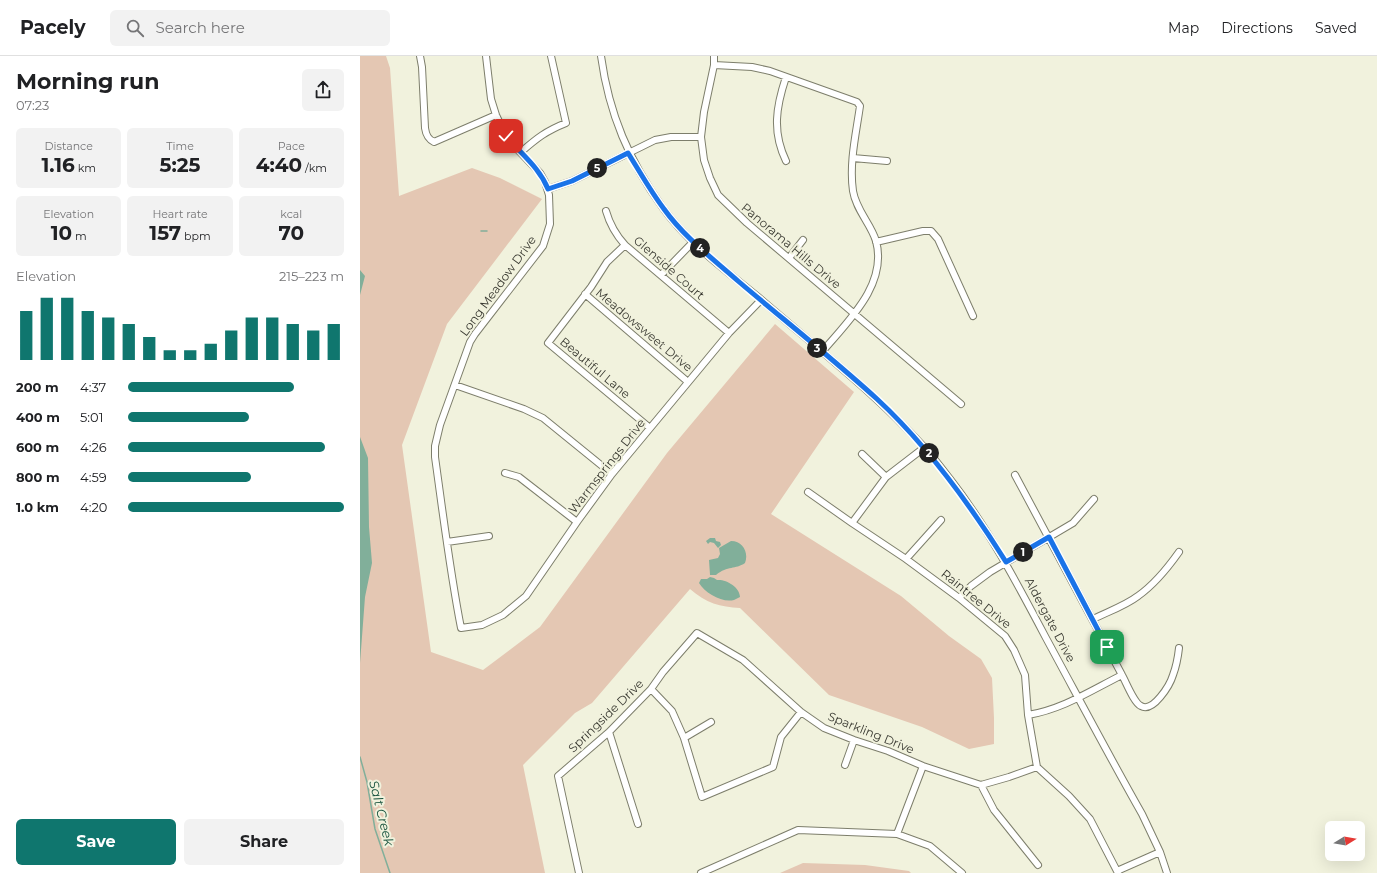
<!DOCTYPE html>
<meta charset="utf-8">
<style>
body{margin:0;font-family:Montserrat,sans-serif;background:#f2f2f2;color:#202124;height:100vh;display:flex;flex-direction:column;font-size:15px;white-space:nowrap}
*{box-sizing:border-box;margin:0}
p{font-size:13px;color:#757577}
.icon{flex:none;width:22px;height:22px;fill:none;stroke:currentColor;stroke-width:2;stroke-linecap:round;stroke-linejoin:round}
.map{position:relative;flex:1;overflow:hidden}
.side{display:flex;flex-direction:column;background:#fff;width:360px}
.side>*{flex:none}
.needle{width:26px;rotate:79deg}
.controls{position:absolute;left:965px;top:765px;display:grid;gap:8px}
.controls a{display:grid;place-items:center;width:40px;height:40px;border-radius:6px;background:#fff;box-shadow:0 4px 16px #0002;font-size:20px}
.pin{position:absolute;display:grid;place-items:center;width:34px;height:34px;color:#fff;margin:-17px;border-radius:8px;box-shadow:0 2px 6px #0006}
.km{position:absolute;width:20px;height:20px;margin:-10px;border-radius:50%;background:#222;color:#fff;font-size:11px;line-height:20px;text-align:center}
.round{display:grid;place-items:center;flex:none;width:42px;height:42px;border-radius:6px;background:#f2f2f2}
.summary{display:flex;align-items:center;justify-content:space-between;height:68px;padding:0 16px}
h1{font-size:22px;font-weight:700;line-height:30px}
.metrics{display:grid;grid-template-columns:repeat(3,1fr);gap:6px;height:68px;padding:4px 16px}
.metrics div{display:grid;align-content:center;border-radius:6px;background:#f2f2f2;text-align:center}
.metrics b{font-size:20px;font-weight:700}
.metrics small{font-size:11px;font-weight:400}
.metrics p{font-size:11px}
.chart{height:112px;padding:8px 16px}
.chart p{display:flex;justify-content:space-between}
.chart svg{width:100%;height:72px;margin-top:4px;stroke:#0f766e;stroke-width:6}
.primary-button{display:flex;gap:8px;margin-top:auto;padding:8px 16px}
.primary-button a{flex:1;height:46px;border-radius:6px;background:#0f766e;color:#fff;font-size:16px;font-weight:700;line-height:46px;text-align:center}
.primary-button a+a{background:#f2f2f2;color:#202124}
ul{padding:0 16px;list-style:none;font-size:13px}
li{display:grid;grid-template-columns:64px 48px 1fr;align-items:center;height:30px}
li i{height:10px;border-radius:5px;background:#0f766e}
header{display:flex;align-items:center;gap:24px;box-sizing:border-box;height:56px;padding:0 20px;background:#fff;border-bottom:1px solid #e0e0e0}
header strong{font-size:19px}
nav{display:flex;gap:22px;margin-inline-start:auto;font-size:14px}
.search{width:280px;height:36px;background:#f2f2f2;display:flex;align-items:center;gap:10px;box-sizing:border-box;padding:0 14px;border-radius:6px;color:#757577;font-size:15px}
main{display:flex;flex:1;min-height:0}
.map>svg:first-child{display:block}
.green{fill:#e4c7b3}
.water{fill:#81af9a}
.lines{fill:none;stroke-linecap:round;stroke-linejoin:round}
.stream{stroke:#81af9a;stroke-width:1.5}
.minor-casing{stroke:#7d7e6b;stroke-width:8}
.minor{stroke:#fff;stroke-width:6}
.route-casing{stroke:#fff;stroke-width:8}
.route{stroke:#1a73e8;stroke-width:5}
.labels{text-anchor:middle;stroke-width:4;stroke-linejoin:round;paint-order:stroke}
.street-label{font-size:12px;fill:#3a3a32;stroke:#f1f2dd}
.water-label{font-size:13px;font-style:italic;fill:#16513c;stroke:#f1f2dd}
</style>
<header>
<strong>Pacely</strong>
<div class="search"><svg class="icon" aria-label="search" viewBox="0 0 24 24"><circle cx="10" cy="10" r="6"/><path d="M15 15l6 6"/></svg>Search here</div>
<nav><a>Map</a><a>Directions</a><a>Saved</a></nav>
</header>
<main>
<section class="side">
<div class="summary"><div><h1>Morning run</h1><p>07:23</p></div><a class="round"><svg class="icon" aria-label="share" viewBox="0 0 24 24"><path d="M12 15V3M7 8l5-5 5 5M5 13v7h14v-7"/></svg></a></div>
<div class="metrics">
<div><p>Distance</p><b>1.16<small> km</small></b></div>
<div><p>Time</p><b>5:25</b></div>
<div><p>Pace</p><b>4:40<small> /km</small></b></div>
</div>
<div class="metrics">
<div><p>Elevation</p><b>10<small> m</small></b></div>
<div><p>Heart rate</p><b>157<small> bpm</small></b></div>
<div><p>kcal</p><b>70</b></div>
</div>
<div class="chart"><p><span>Elevation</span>215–223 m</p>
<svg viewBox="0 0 160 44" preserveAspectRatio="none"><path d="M5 44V14M15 44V6M25 44V6M35 44V14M45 44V18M55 44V22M65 44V30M75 44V38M85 44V38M95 44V34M105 44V26M115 44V18M125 44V18M135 44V22M145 44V26M155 44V22"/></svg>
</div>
<ul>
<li><b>200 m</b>4:37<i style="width:77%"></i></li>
<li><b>400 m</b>5:01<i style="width:56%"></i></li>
<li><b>600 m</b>4:26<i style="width:91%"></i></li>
<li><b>800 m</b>4:59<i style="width:57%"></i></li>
<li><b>1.0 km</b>4:20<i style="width:100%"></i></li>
</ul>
<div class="primary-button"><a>Save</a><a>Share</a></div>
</section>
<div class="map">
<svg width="1017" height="817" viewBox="0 0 1017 817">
<rect width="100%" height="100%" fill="#f1f2dd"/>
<path class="green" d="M0 0H26L30 12 39 140 112 112 140 122 182 143 87 268 42 389 71 596 123 614 180 571 307 397 415 268 494 336 411 458 541 540 589 580 621 603 632 622 634 662V688L609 693 562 671 469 639 380 552C360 551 346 547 330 533L232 647 215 657 163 709 185 817H0Z
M443 807 505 809 549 815 551 817H420Z"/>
<path class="water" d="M0 214 5 220 0 239Z
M0 381 8 402 9 471 12 507 5 541 0 607Z
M350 482H355L356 485 360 486 361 489 358 492 354 487 350 486 348 488 346 485Z
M371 485C383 485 389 497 385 507 375 514 368 509 356 519H350L349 504 358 502 360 498 359 492Z
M350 521 354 522 357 524C366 523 380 531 380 541 378 542 376 543 374 544 362 547 345 537 339 527L341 523H347Z"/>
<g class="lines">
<path class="stream" d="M121 175H127
M0 701 7 726 15 773 30 817"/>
<defs>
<path id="minor" d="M60 0 62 11 65 72C66 79 68 83 74 86L136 59
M126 0 131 43 136 59 146 80 157 93 180 117 185 126 189 139 190 168 183 190 115 278 110 286 80 369 75 390V401C83 458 90 516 101 572L122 569 143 559 166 540 217 466 252 418 369 277 401 244
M241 0C249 58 269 105 303 152 328 187 364 213 397 240 453 289 513 335 563 390 573 400 581 412 590 423 628 472 657 527 686 582 718 641 749 700 782 758L800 796 807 817
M354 0V9L344 56 341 81 344 104 350 122 358 139 387 167 601 348
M354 9 392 11 410 15 497 46 500 50C496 78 489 107 493 135 496 154 511 168 516 185 528 229 487 266 462 296
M426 21C416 51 412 76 426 105
M161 96C177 82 186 75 206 67L191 0
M493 102 527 105
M188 133 212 125 295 84 311 81H341
M246 155C250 169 256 179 265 189L369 277
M516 186 563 175H571L578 183 613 260
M265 189 247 206 231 231 188 287 290 372
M429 202 443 184
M301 219 333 186
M225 238 328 326
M95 329 164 353 183 362 252 418
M502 398 526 421
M145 417 159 421 217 466
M655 419 762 619C766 626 774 647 781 650 793 657 810 629 813 619 816 611 818 601 819 592
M448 436 492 467 546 503 599 542 645 580 654 594 665 619 668 659 677 711 709 740 730 763 758 817
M492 467 526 421 565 391
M87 486 129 480
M546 503 581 464
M599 542 611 530 630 516 713 467 734 443
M733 563C747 556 765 550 778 540 795 528 807 513 819 496
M291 633 312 655 324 682 342 741 413 711 421 681 441 656
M668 659C703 653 730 635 762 619
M249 676 278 768
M324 682 351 666
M485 709 494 684
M621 729 634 754 678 809
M537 778 563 710
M757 815 800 796
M219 817 198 720 249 676 291 633 303 616 337 577 383 604 441 656 464 672 494 684 528 695 563 710 621 729 649 721 677 711
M341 817 438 774 537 778 570 790 602 817"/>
</defs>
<use href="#minor" class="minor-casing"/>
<use href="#minor" class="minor"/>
</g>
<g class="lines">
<defs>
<path id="route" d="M146 80C161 98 179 111 188 133L212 125 268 97C280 116 291 136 304 153 324 181 352 202 378 225 424 264 472 302 517 343 568 390 609 447 646 506L689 481 747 591"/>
</defs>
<use href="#route" class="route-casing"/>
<use href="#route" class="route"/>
</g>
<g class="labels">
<g class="street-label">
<text transform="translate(431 190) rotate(40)" y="4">Panorama Hills Drive</text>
<text transform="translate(309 212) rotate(41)" y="4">Glenside Court</text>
<text transform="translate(138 230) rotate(-54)" y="4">Long Meadow Drive</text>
<text transform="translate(284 274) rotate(40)" y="4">Meadowsweet Drive</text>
<text transform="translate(235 312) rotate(40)" y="4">Beautiful Lane</text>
<text transform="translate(247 410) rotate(-52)" y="4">Warmsprings Drive</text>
<text transform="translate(616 543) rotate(39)" y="4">Raintree Drive</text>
<text transform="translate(690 564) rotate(62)" y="4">Aldergate Drive</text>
<text transform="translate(246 660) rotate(-44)" y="4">Springside Drive</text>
<text transform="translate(511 677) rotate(22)" y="4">Sparkling Drive</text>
</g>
<g class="water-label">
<text transform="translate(22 757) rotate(76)" y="5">Salt Creek</text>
</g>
</g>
</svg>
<div class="controls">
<a><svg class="needle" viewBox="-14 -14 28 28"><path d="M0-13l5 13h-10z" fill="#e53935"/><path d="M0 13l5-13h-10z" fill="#757577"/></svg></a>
</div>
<div class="pin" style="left:747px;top:591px;background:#1e9e55"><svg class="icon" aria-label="arrive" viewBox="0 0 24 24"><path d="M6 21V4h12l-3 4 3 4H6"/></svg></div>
<div class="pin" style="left:146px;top:80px;background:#d93025"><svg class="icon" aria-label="check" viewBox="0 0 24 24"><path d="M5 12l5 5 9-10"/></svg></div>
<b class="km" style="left:663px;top:496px">1</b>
<b class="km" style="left:569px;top:397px">2</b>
<b class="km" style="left:457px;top:292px">3</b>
<b class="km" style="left:340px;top:192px">4</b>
<b class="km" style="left:237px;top:112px">5</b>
</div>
</main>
